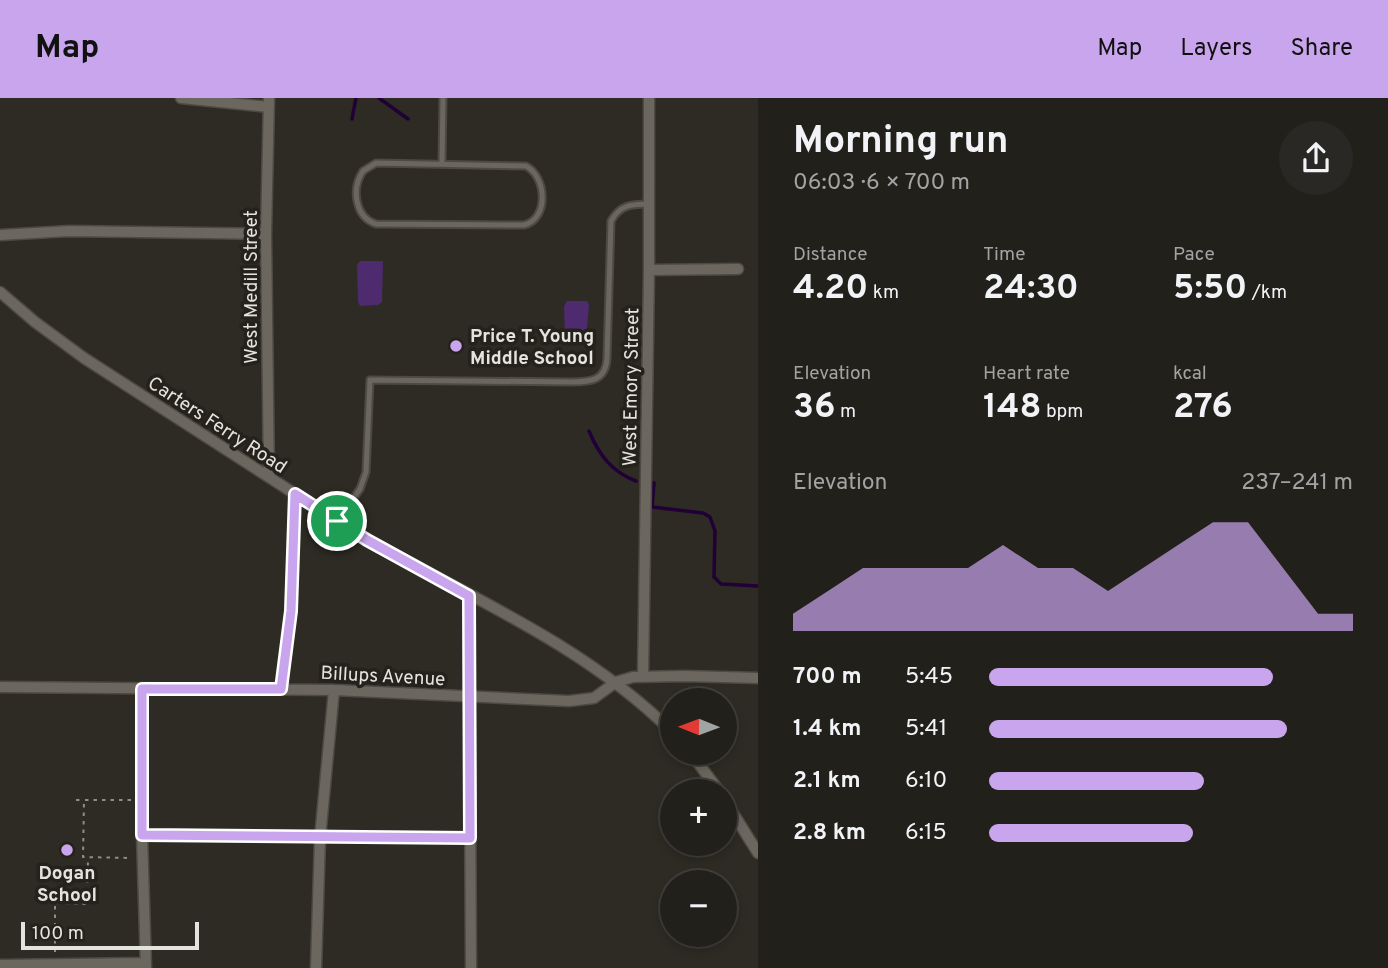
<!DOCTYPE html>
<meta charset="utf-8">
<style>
body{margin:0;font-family:Overpass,sans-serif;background:#2a2824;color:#f1f3f6;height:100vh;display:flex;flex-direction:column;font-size:26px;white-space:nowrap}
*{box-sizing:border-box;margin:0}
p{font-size:23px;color:#a2a3a3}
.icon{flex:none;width:38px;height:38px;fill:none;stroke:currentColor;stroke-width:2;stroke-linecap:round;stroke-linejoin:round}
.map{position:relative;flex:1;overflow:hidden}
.drawer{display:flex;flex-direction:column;background:#22201b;width:630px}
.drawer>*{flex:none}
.needle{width:46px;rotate:271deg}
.tools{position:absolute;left:660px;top:590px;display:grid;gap:14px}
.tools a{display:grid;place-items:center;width:77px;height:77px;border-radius:50%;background:#22201b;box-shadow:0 4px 10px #0003,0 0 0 2px #3f3e3a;font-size:35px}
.scale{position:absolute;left:21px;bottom:18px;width:178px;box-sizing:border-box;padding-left:7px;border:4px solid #e5e3de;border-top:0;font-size:19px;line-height:24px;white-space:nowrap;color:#e5e3de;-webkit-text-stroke:5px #25211b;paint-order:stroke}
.pin{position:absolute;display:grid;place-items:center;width:60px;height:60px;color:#fff;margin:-30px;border:4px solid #fff;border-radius:50%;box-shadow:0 2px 7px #0007}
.round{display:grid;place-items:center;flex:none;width:74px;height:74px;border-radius:37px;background:#2a2824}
.head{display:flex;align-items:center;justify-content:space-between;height:119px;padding:0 35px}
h1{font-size:38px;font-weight:700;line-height:52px}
.stats{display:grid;grid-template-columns:repeat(3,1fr);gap:10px;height:119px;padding:7px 35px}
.stats div{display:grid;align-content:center}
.stats b{font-size:35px;font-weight:700}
.stats small{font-size:19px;font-weight:400}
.stats p{font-size:19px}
.chart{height:196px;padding:14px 35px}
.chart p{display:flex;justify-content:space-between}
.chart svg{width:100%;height:126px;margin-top:7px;fill:#c9a5ee;opacity:.7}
ul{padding:0 35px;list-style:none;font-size:23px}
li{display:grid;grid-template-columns:112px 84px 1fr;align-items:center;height:52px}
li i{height:18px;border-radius:9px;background:#c9a5ee}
header{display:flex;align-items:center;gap:42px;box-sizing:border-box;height:98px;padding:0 35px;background:#c9a5ee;color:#111}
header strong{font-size:33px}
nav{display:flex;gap:38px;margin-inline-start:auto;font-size:24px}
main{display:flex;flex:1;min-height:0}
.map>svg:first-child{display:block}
.green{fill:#4e2a6e}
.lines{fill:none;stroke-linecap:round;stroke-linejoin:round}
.stream{stroke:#200036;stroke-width:3.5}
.lane-casing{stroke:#4d4943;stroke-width:9}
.street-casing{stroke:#4d4943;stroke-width:13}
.path{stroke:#8f8d87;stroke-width:2;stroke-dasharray:3.5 5;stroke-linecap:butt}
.lane{stroke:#6b675f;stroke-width:5}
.street{stroke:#6b675f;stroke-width:10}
.route-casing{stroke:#fff;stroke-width:14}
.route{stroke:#c9a5ee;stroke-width:9}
.poi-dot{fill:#c9a5ee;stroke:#25211b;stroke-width:2.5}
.labels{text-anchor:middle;stroke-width:7;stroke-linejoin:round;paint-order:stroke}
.street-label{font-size:19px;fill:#e5e3de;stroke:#25211b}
.poi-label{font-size:19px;font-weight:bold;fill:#e5e3de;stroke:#25211b;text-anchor:start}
</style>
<header>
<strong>Map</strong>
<nav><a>Map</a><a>Layers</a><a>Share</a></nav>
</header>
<main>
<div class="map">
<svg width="758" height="870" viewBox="0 0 758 870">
<rect width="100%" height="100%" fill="#2e2b24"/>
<path class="green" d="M360 163H383L382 204 378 207 360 208 358 204 357 167Z
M567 203H587L589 207 586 242 565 240 564 208Z"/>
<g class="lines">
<path class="stream" d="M379 0 408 21
M352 21 356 0
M589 333C599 357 612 374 636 383
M652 385H654L652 409 703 415 710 419 715 433 714 479 721 486 758 488"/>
<defs>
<path id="lane" d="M376 65 526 68C547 79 549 121 524 127L376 126C355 119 351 91 363 73Z
M442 65 443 0
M337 423 360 391 366 374 370 282 571 284C590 284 606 283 607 260L611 123C620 107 631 106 649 106"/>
<path id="street" d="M181 0 269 9
M0 137 69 133 266 136
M649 172 738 171
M0 194 35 224 84 260 337 423 367 442C471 499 588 550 672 634
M269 379 266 136 269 0
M469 497 471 870
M643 579 649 172V0
M0 589 334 592 569 603 594 600 616 584 633 579 685 578 758 580
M142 591V737L146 870
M281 591 291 513 295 396
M690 654 719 693
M724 701 758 755
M142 737 470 740
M0 867 145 865
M316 870 320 740 334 592"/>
</defs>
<use href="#lane" class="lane-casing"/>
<use href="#street" class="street-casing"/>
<path class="path" d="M76 702H83
M131 702H84L83 759 132 760
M55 854V805L87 806 88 760"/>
<use href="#lane" class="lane"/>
<use href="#street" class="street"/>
</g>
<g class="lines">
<defs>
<path id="route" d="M295 396 367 442 469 498 470 740 142 737V591H281L291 513Z"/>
</defs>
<use href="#route" class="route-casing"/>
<use href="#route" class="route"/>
</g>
<g class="poi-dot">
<circle cx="456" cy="248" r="7"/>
<circle cx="67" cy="752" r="7"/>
</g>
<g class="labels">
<g class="street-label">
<text transform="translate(250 189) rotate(-90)" y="7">West Medill Street</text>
<text transform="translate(630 289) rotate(-89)" y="7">West Emory Street</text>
<text transform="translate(218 326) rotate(33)" y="7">Carters Ferry Road</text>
<text transform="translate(383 577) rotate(3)" y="7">Billups Avenue</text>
</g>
<g class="poi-label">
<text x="470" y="244">Price T. Young<tspan x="470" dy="22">Middle School</tspan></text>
<text x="67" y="781" text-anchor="middle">Dogan<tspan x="67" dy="22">School</tspan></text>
</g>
</g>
</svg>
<div class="tools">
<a><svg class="needle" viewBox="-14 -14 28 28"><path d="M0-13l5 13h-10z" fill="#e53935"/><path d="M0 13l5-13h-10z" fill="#a2a3a3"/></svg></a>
<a>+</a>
<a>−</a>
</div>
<div class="scale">100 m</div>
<div class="pin" style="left:337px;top:423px;background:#1e9e55"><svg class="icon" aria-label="arrive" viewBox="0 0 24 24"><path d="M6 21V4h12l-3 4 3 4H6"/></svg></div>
</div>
<section class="drawer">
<div class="head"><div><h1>Morning run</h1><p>06:03 · 6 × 700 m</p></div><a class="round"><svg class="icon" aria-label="share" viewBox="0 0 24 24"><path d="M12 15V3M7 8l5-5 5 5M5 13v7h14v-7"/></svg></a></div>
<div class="stats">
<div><p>Distance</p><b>4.20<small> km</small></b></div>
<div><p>Time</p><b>24:30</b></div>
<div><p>Pace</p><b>5:50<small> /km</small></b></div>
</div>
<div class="stats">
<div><p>Elevation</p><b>36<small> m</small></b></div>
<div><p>Heart rate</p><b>148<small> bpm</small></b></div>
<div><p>kcal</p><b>276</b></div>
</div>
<div class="chart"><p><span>Elevation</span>237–241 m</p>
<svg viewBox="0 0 160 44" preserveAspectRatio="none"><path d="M0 44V38L10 30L20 22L30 22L40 22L50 22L60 14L70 22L80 22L90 30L100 22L110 14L120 6L130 6L140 22L150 38L160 38V44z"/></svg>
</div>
<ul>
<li><b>700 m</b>5:45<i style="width:78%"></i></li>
<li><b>1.4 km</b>5:41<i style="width:82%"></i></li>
<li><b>2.1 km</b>6:10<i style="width:59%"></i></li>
<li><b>2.8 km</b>6:15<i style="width:56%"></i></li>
</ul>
</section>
</main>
